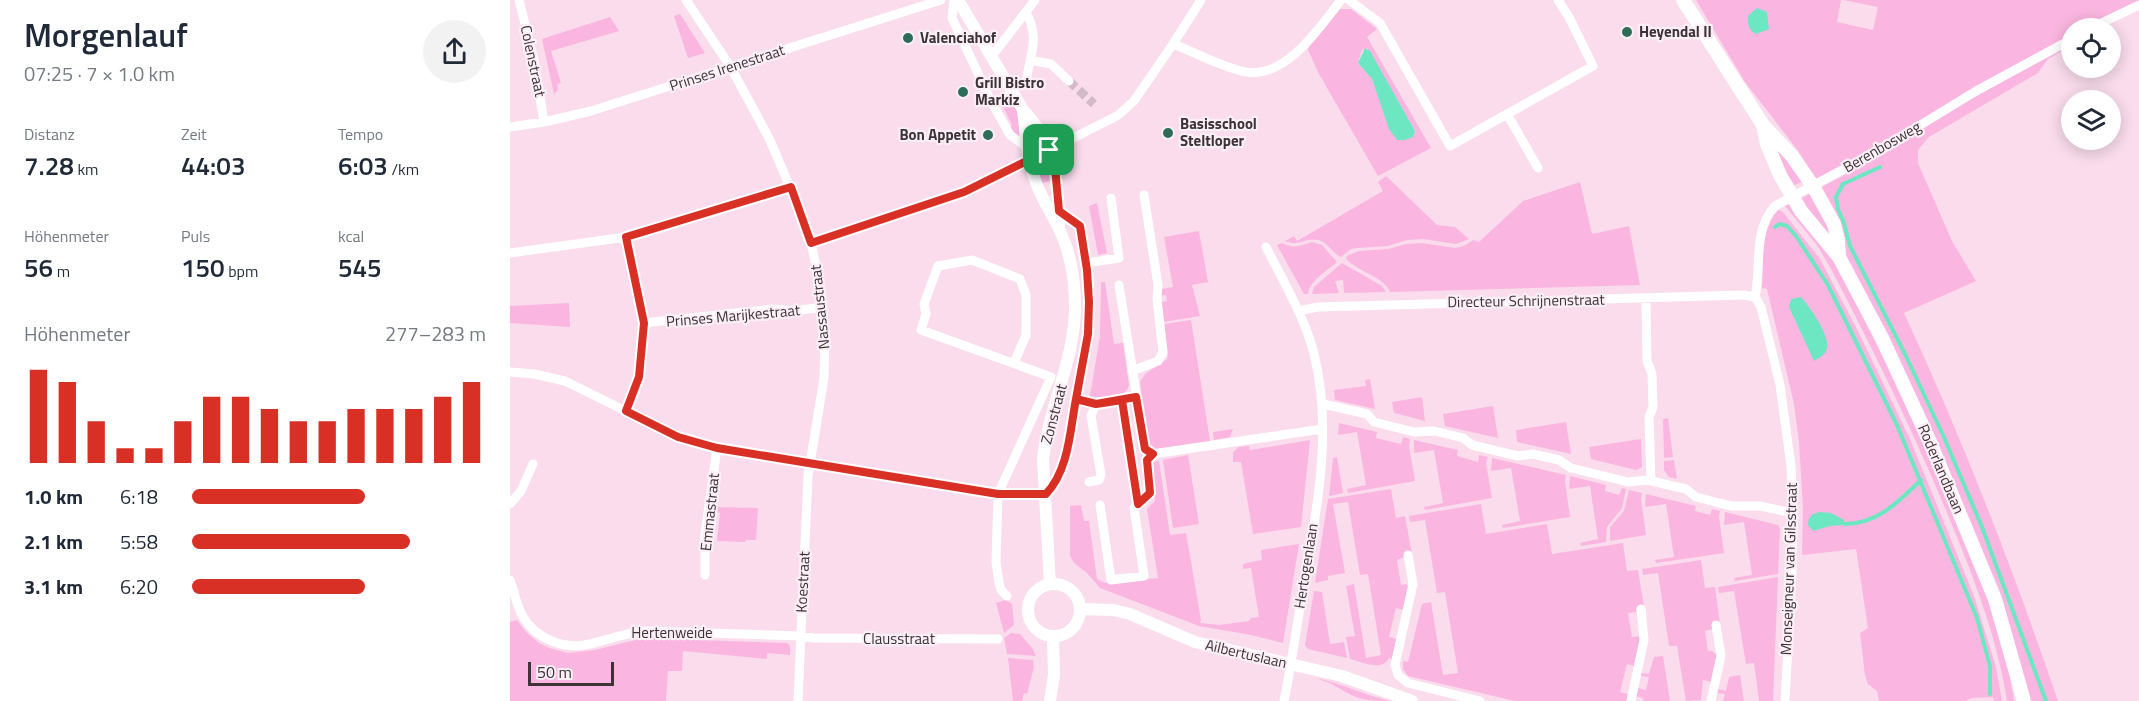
<!DOCTYPE html>
<html lang="de">
<meta charset="utf-8">
<style>
body{margin:0;font-family:"Titillium Web",sans-serif;background:#f2f2f3;color:#1f2937;height:100vh;display:flex;flex-direction:column;font-size:22px;white-space:nowrap}
*{box-sizing:border-box;margin:0}
p{font-size:20px;color:#747a83}
.icon{flex:none;width:33px;height:33px;fill:none;stroke:currentColor;stroke-width:2;stroke-linecap:round;stroke-linejoin:round}
.map{position:relative;flex:1;overflow:hidden}
.sheet{display:flex;flex-direction:column;background:#fff;width:510px}
.sheet>*{flex:none}
.tools{position:absolute;left:1551px;top:18px;display:grid;gap:12px}
.tools a{display:grid;place-items:center;width:60px;height:60px;border-radius:50%;background:#fff;box-shadow:0 3px 15px #0003;font-size:30px}
.scale{position:absolute;left:18px;bottom:15px;width:86px;box-sizing:border-box;padding-left:6px;border:3px solid #3e3239;border-top:0;font-size:16px;line-height:21px;white-space:nowrap;color:#3e3239;-webkit-text-stroke:4px #fbeff6;paint-order:stroke}
.pin{position:absolute;display:grid;place-items:center;width:51px;height:51px;color:#fff;margin:-26px;border-radius:12px;box-shadow:0 3px 9px #0006}
.round{display:grid;place-items:center;flex:none;width:63px;height:63px;border-radius:32px;background:#f2f2f3}
.head{display:flex;align-items:center;justify-content:space-between;height:102px;padding:0 24px}
h1{font-size:33px;font-weight:600;line-height:45px}
.figures{display:grid;grid-template-columns:repeat(3,1fr);gap:9px;height:102px;padding:6px 24px}
.figures div{display:grid;align-content:center}
.figures b{font-size:26px;font-weight:600}
.figures small{font-size:16px;font-weight:400}
.figures p{font-size:16px}
.chart{height:168px;padding:12px 24px}
.chart p{display:flex;justify-content:space-between}
.chart svg{width:100%;height:108px;margin-top:6px;stroke:#d93025;stroke-width:6}
ul{padding:0 24px;list-style:none;font-size:20px}
li{display:grid;grid-template-columns:96px 72px 1fr;align-items:center;height:45px}
li i{height:15px;border-radius:8px;background:#d93025}
main{display:flex;flex:1;min-height:0}
.map>svg:first-child{display:block}
.green{fill:#fab6e0;fill-rule:evenodd}
.water{fill:#6de7c1}
.lines{fill:none;stroke-linecap:round;stroke-linejoin:round}
.stream{stroke:#6de7c1;stroke-width:4}
.street-tunnel{stroke:#d4bac9;stroke-width:9;stroke-dasharray:9 4.5;stroke-linecap:butt}
.street{stroke:#fff;stroke-width:9}
.secondary{stroke:#fff;stroke-width:12}
.primary{stroke:#fff;stroke-width:14}
.route-casing{stroke:#fff;stroke-width:12}
.route{stroke:#d93025;stroke-width:8}
.poi-dot{fill:#2d6c58;stroke:#fbeff6;stroke-width:2}
.labels{text-anchor:middle;stroke-width:4.5;stroke-linejoin:round;paint-order:stroke}
.poi-label{font-size:15px;font-weight:bold;fill:#3e3239;stroke:#fbeff6;text-anchor:start}
.street-label{font-size:15px;fill:#3e3239;stroke:#fbeff6}
</style>
<main>
<section class="sheet">
<div class="head"><div><h1>Morgenlauf</h1><p>07:25 · 7 × 1.0 km</p></div><a class="round"><svg class="icon" aria-label="share" viewBox="0 0 24 24"><path d="M12 15V3M7 8l5-5 5 5M5 13v7h14v-7"/></svg></a></div>
<div class="figures">
<div><p>Distanz</p><b>7.28<small> km</small></b></div>
<div><p>Zeit</p><b>44:03</b></div>
<div><p>Tempo</p><b>6:03<small> /km</small></b></div>
</div>
<div class="figures">
<div><p>Höhenmeter</p><b>56<small> m</small></b></div>
<div><p>Puls</p><b>150<small> bpm</small></b></div>
<div><p>kcal</p><b>545</b></div>
</div>
<div class="chart"><p><span>Höhenmeter</span>277–283 m</p>
<svg viewBox="0 0 160 44" preserveAspectRatio="none"><path d="M5 44V6M15 44V11M25 44V27M35 44V38M45 44V38M55 44V27M65 44V17M75 44V17M85 44V22M95 44V27M105 44V27M115 44V22M125 44V22M135 44V22M145 44V17M155 44V11"/></svg>
</div>
<ul>
<li><b>1.0 km</b>6:18<i style="width:59%"></i></li>
<li><b>2.1 km</b>5:58<i style="width:74%"></i></li>
<li><b>3.1 km</b>6:20<i style="width:59%"></i></li>
</ul>
</section>
<div class="map">
<svg width="1629" height="701" viewBox="0 0 1629 701">
<rect width="100%" height="100%" fill="#fadced"/>
<path class="green" d="M1186 0H1331L1327 22 1363 30 1368 7 1333 0H1629V2L1575 28H1562L1561 35 1306 180 1289 152 1235 82Z
M830 9H841L867 29 857 37 921 148 868 176 809 74 798 50 799 47ZM857 48 905 131 903 137 871 102 862 79 848 63 852 50Z
M170 14 195 53 178 58 164 16Z
M100 17 109 31 41 51 51 83 47 84 48 90 44 94 32 39Z
M1561 42V46L1538 59 1528 73 1419 137 1408 150V163L1442 241 1466 281 1394 313C1453 440 1503 569 1548 701H1518L1490 597 1467 537 1398 380 1335 255 1308 189 1376 153 1400 134Z
M499 96 507 108 512 139 502 132 500 129 502 125 490 101Z
M1259 136 1296 180 1280 187Z
M531 164 539 166 543 180 529 184 526 170Z
M876 176 927 225 945 227 959 239 946 244 913 239 897 240 878 246 847 248 841 249 831 257C822 253 818 242 808 240 796 237 787 247 775 241L784 236 787 241 873 191 868 182Z
M1070 182 1082 234 1119 226 1130 285 880 292C876 278 847 271 836 259L837 256 849 251 878 249 896 244 912 243 945 248 954 246 963 240 969 242 1013 201Z
M1303 192 1326 246 1288 200Z
M1282 202 1323 258 1397 405 1467 568 1487 625 1499 670 1504 701H1497C1487 636 1463 576 1438 515 1403 431 1363 349 1321 269L1307 245 1275 206Z
M587 203 597 253 588 255 579 206Z
M1269 210 1273 212 1310 259 1347 329 1400 439 1464 596 1486 667 1492 701H1484L1483 697 1461 698 1456 701H1369L1367 691 1358 684 1355 675 1350 633 1358 628 1346 549 1292 555 1293 507 1289 442 1284 404 1257 289 1252 288C1254 267 1249 223 1269 210Z
M689 231 698 282 682 285 690 316 653 322 652 302 657 301 656 295 649 296 651 289 663 287 654 237Z
M802 242 812 245 827 262C817 271 800 280 798 294H794L767 245 772 243C783 249 790 246 802 242Z
M832 263 872 286 876 292 834 293 833 280 825 281 829 293 802 294 804 287Z
M591 282H595L604 344 613 343 619 385C616 400 592 399 580 396L590 336Z
M59 303 60 327 0 323V306Z
M681 320 700 441 645 449 639 443 630 382 635 374 657 359 658 355 654 324Z
M860 379 865 409 825 400 824 390 856 386 855 380Z
M912 397 915 421 884 413 882 402Z
M983 406 988 438 935 426 933 414Z
M1158 418 1163 457 1154 458 1153 419Z
M1056 422 1061 454 1007 442 1006 430Z
M829 423 867 432 866 438 891 444 893 437 900 439 899 446 905 481 838 493 837 489 856 485 847 432 828 435Z
M723 429 720 437 704 440 703 432Z
M1131 439 1132 467 1126 470 1081 459 1079 447Z
M800 440 791 527 743 534 731 462H723V452L729 447 739 446 740 450Z
M904 440 948 450 947 456 968 462 969 455 978 457 976 463 982 498 915 510 914 507 933 503 924 450 904 453Z
M678 455 689 524 663 528 653 460Z
M827 457 833 493 819 496 823 458Z
M982 458 1056 475 1055 481 1060 517 993 528 992 525 1010 521 1001 468 981 471Z
M1164 460 1167 479 1159 477 1154 470V461Z
M649 461 660 535 676 533 691 620 690 623 709 625 739 621 741 618 749 617 741 568 733 569V565L736 563 752 560 751 550 789 544 773 643 741 635 689 626 590 588 577 573 564 563 560 556V506L571 505 574 521H579L587 579 595 583 648 578 637 509 645 501 642 463Z
M1060 476 1096 485 1095 491 1109 495 1112 488 1116 489 1112 508 1097 527 1096 542 1071 546 1070 543 1088 539 1080 486 1059 489Z
M881 489 886 518 895 516 902 554 887 560 891 585 896 584 899 587 894 610 886 608 879 637 887 639 882 659 879 658C871 672 852 662 840 659L836 637 845 636 836 586 844 584 856 658 871 655 858 574 850 575 838 502 823 504 835 573 818 576V580L805 583 818 499Z
M1119 490 1132 493 1131 499 1136 535 1100 541V527L1114 511Z
M1136 494 1186 506 1185 511 1200 515 1202 509 1210 511 1209 517 1214 553 1146 563 1145 560 1164 557 1156 504 1135 507Z
M971 504 976 534 1037 524 1042 554 1113 543 1117 571 1128 570 1134 606 1126 608V612L1118 613 1122 637 1130 636 1131 639 1124 666 1117 664 1110 692 1118 694 1116 701H1005L898 676 893 669V661L898 662 912 604 921 602 933 675 948 673 935 592 927 593 915 520 900 522 899 516Z
M205 507 248 508 246 540H236L235 542 207 541 210 513 205 511Z
M1215 512 1268 525 1270 529 1268 574 1225 581 1224 578 1242 575 1234 522 1214 525Z
M1191 560 1195 588 1205 587 1210 624 1202 625 1203 629 1195 631 1198 651H1202L1207 655 1201 682 1193 680 1191 700 1176 701 1167 646H1159L1148 573 1133 575 1132 569Z
M1268 577 1263 701H1249L1244 663 1236 664 1224 591 1209 593 1208 587Z
M804 591 812 592 820 644 834 642 837 658 798 649 795 645Z
M496 600 502 604 504 625 494 633 486 603Z
M7 620 16 632 29 643 39 648 58 653 85 650 133 638 277 643 280 646V655L257 653V659L173 651 172 671H158L156 701H0V622Z
M501 633 510 634 523 649 526 656 497 654 494 638Z
M1153 656 1160 701H1133V698L1126 696 1128 688 1136 690 1139 677 1131 676V673L1139 674 1144 657Z
M498 658 523 660 524 667 517 694 514 693 512 701H503Z
M1230 675 1234 701H1213L1215 694 1207 693 1208 689 1216 691 1219 677Z
M807 678C832 684 855 695 880 701 848 701 846 698 820 683 815 681 810 680 807 678Z"/>
<path class="water" d="M1247 8 1257 12 1259 29 1246 34C1238 30 1238 24 1238 16Z
M855 48 860 51 905 131 903 137 895 140H887L879 129 862 79 848 63Z
M1291 297C1299 306 1320 335 1317 348 1316 354 1309 358 1304 361L1279 307 1281 299Z
M1310 512 1321 513 1334 520V525L1320 526 1303 531 1298 525C1298 516 1302 514 1310 512Z"/>
<g class="lines">
<path class="stream" d="M1370 167 1333 184 1326 197 1328 209 1334 223 1340 246 1395 354 1433 435 1472 527 1536 701
M1265 227 1270 224 1277 226 1286 236 1318 285 1387 425 1467 618 1480 666V694
M1335 524C1369 523 1388 502 1411 480"/>
<path class="street-tunnel" d="M559 81 584 104"/>
<path class="street" d="M9 0 24 60 34 122
M176 0 220 66 259 138 292 215 301 243 310 284 315 333 314 378 298 476 288 701
M444 0 442 18 481 101 500 135 517 147
M839 0 870 23 940 146 1083 66 1059 17 1048 0
M516 12C529 37 522 49 517 76
M1581 28 1629 5
M663 44 691 0
M482 56 525 0
M520 60 541 64 559 81
M997 114 1028 168
M0 127 34 122 81 111 431 0
M116 237 134 323 129 377 116 411
M301 243 454 193 607 116 624 101 663 44C687 53 711 67 736 72 776 79 810 27 831 0
M756 247C773 281 795 317 804 354 823 429 807 510 794 584 787 623 782 662 774 701
M0 253 116 237 281 187
M576 263 609 258 601 198
M609 285 635 449 643 454 812 429
M1245 297C1252 266 1242 232 1265 206L1373 148 1466 91 1562 39
M1245 297 1251 307 1270 385 1281 466 1283 513 1282 574 1275 701
M1136 298 1137 361 1142 374 1143 407 1139 417 1141 481
M788 311 808 307 1233 295 1245 297
M134 323 263 309 284 311 313 307
M622 371 648 361 653 352 647 299 648 285 634 195
M0 372 24 374 55 381 168 437 207 448 488 494H536C561 467 571 373 578 335 580 298 578 262 570 226L549 211
M566 399 586 404 618 399
M612 400 628 504
M813 404 857 414 864 422 904 432 924 431 953 438 962 445 1008 456 1023 454 1049 460 1061 468 1118 482 1137 480 1176 489 1186 497 1209 503 1222 506H1250L1283 513
M579 482 589 480 591 475 581 416 586 404
M0 504 11 491 23 464
M590 505 601 580 634 576 624 508 640 493 637 460 643 454
M898 555 903 584 885 665 888 675 898 683 970 701
M195 575V534L207 448
M0 580C4 591 6 604 12 615 25 639 54 650 80 644 99 639 116 633 135 631L290 636 304 638 488 639
M497 596 491 590 489 583 486 562 488 494 541 377 411 330 416 314 414 304 428 266 462 260 510 279 516 295V335L504 363
M1121 701 1134 640 1131 609
M1201 701 1211 656 1206 625"/>
<path class="secondary" d="M448 0 513 110C546 144 548 182 549 227
M513 110C516 132 516 155 524 177 530 197 542 213 550 231 561 254 565 282 565 307 565 360 538 408 533 460L540 584
M518 610a26 26 0 1 1 52 0a26 26 0 1 1-52 0Z
M571 609 603 610 620 614 685 642 832 676 902 701
M540 701 544 675 543 637"/>
<path class="primary" d="M1173 0 1253 125 1282 156 1303 186 1324 224 1328 240 1329 257
M1253 125 1257 144 1270 175 1291 211 1329 257 1372 338 1420 442 1485 599 1514 701"/>
</g>
<g class="lines">
<defs>
<path id="route" d="M539 150 454 192 301 243 281 187 116 237 134 323 129 377 116 411 168 437 207 448 488 494H536C559 470 560 430 566 399L586 404 626 397 635 449 643 454 637 460 640 493 628 504 612 400 586 404 566 399 578 334 579 302 577 270 570 226 549 211 545 167 539 150"/>
</defs>
<use href="#route" class="route-casing"/>
<use href="#route" class="route"/>
</g>
<g class="poi-dot">
<circle cx="1117" cy="32" r="6"/>
<circle cx="398" cy="38" r="6"/>
<circle cx="453" cy="92" r="6"/>
<circle cx="658" cy="133" r="6"/>
<circle cx="478" cy="135" r="6"/>
</g>
<g class="labels">
<g class="poi-label">
<text x="1129" y="37">Heyendal II</text>
<text x="410" y="43">Valenciahof</text>
<text x="465" y="88">Grill Bistro<tspan x="465" dy="17">Markiz</tspan></text>
<text x="670" y="129">Basisschool<tspan x="670" dy="17">Steltloper</tspan></text>
<text x="466" y="140" text-anchor="end">Bon Appetit</text>
</g>
<g class="street-label">
<text transform="translate(23 61) rotate(78)" y="5">Colenstraat</text>
<text transform="translate(217 68) rotate(-18)" y="5">Prinses Irenestraat</text>
<text transform="translate(1372 147) rotate(-30)" y="5">Berenbosweg</text>
<text transform="translate(1016 301) rotate(-1)" y="5">Directeur Schrijnenstraat</text>
<text transform="translate(310 307) rotate(-96)" y="5">Nassaustraat</text>
<text transform="translate(223 316) rotate(-5)" y="5">Prinses Marijkestraat</text>
<text transform="translate(544 414) rotate(-75)" y="5">Zonstraat</text>
<text transform="translate(1431 469) rotate(67)" y="5">Roderlandbaan</text>
<text transform="translate(200 512) rotate(-84)" y="5">Emmastraat</text>
<text transform="translate(796 566) rotate(-81)" y="5">Hertogenlaan</text>
<text transform="translate(1279 569) rotate(-88)" y="5">Monseigneur van Gilsstraat</text>
<text transform="translate(293 582) rotate(-87)" y="5">Koestraat</text>
<text x="162" y="638">Hertenweide</text>
<text x="389" y="644">Clausstraat</text>
<text transform="translate(736 654) rotate(13)" y="5">Ailbertuslaan</text>
</g>
</g>
</svg>
<div class="tools">
<a><svg class="icon" aria-label="locate" viewBox="0 0 24 24"><circle cx="12" cy="12" r="6"/><path d="M12 2v4M12 18v4M2 12h4M18 12h4"/></svg></a>
<a><svg class="icon" aria-label="layers" viewBox="0 0 24 24"><path d="M12 4l9 5-9 5-9-5zM3 14l9 5 9-5"/></svg></a>
</div>
<div class="scale">50 m</div>
<div class="pin" style="left:539px;top:150px;background:#1e9e55"><svg class="icon" aria-label="arrive" viewBox="0 0 24 24"><path d="M6 21V4h12l-3 4 3 4H6"/></svg></div>
</div>
</main>
